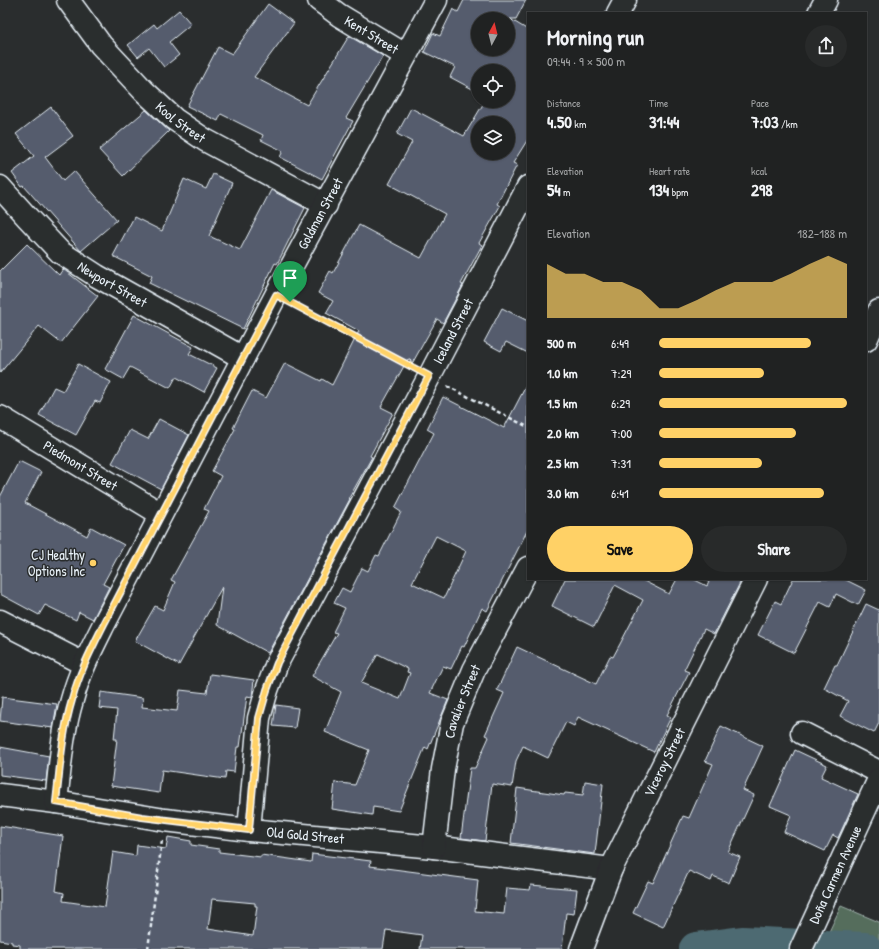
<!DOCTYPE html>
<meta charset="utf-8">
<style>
body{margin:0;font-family:"Patrick Hand",sans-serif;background:#282a2a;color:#f1f3f6;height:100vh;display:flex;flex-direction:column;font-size:15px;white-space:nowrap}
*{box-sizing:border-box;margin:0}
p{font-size:13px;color:#a2a4a5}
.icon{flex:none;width:22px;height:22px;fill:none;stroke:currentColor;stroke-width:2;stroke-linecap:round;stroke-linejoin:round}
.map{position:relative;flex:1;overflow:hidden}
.details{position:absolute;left:527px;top:12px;width:340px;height:568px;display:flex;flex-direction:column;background:#202222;border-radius:0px;box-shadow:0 1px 3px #0004,0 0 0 1px #3d3f40}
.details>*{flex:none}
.needle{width:26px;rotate:7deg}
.tools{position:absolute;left:471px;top:12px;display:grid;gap:8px}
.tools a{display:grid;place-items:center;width:44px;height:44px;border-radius:50%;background:#202222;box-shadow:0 1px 3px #0004,0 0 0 1px #3d3f40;font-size:20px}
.pin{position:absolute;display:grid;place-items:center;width:34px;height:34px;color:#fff;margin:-41px -17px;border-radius:50% 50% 50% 0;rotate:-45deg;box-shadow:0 0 4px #0007}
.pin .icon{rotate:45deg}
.round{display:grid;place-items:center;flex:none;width:42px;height:42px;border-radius:21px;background:#282a2a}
.headline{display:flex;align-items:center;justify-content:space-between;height:68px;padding:0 20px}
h1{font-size:22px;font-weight:800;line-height:30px}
.metrics{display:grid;grid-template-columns:repeat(3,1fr);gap:6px;height:68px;padding:4px 20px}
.metrics div{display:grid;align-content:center}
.metrics b{font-size:17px;font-weight:800}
.metrics small{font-size:11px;font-weight:400}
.metrics p{font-size:11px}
.chart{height:112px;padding:8px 20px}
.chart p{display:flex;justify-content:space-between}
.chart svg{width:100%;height:72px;margin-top:4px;fill:#ffd166;opacity:.7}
.action{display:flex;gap:8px;margin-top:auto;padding:8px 20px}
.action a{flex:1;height:46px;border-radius:24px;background:#ffd166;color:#111;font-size:16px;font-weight:800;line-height:46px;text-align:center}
.action a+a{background:#282a2a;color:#f1f3f6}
ul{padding:0 20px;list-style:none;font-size:13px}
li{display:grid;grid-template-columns:64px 48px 1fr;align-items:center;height:30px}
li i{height:10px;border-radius:5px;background:#ffd166}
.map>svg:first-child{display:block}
.green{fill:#546d5b;stroke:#9eafaa}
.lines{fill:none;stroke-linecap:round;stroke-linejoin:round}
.river{stroke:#4e6b72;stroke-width:34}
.building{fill:#555c6d;stroke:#e8f1f8;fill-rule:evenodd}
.minor-casing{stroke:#e8f1f8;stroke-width:25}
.path{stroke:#e8f1f8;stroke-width:2.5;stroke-dasharray:4 3;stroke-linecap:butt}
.minor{stroke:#2a2d2e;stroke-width:22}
.route-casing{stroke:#fff;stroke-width:8}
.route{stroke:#ffd166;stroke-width:5}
.poi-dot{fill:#ffd166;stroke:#2a2d2e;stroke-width:1.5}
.labels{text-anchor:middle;stroke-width:3;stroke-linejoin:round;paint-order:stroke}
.street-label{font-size:14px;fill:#e8f1f8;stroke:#2a2d2e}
.poi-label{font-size:14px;fill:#e8f1f8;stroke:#2a2d2e;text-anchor:end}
</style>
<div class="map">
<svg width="879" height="949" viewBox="0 0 879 949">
<rect width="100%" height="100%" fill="#2a2d2e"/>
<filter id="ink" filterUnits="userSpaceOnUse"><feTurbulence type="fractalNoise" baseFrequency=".025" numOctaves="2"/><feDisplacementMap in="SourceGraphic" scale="8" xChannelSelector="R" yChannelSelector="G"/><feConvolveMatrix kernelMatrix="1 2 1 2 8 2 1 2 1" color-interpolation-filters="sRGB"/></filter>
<g filter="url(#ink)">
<path class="green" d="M841 906 879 922V949H821Z"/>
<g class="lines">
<path class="river" d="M696 949 742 943 865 949"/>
</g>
<path class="building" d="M464 0H526L516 19H510L528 30V139L513 163 517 165 497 204 500 206 479 243 482 245 461 284 463 285 443 323 437 319 413 362 408 359 381 407 393 413 370 456 372 457 349 498 350 499 268 653 217 625 222 587 179 665 135 641 155 606 163 610 175 582 171 580 209 511 204 509 221 476 212 471 235 429 233 428 252 391 266 398 285 363 321 381 322 379 332 385 359 331 326 313 333 301 318 293 330 271 333 273 359 225 421 258 445 214 389 184 412 142 397 134 411 108 464 136 485 101H508V71H478V92L450 77 455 67 424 52 433 33 440 36 453 9 458 12ZM478 19H508V49H478ZM478 123H508V153H478Z
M268 4 294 23 254 77 307 105 349 36 383 56 346 118 353 121 322 179 280 157 283 151 261 140 263 135 221 114 218 121 187 106 218 47 232 54Z
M179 10 191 24 169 42 179 55 164 67 149 48 138 57 128 45 154 24 157 28Z
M51 107 73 136 45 157 63 181 74 171 117 220 81 251 24 186 22 187 12 173 34 156 16 134Z
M146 110 169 131 123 176 99 150Z
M213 174 232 183 209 236 240 250 271 190 305 208 277 264 275 263 243 329 149 283 152 276 113 256 134 217 162 231 184 179 206 189Z
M27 244 59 275 63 269 98 296 61 343 39 326 0 373V271Z
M502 308 528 321V353L506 342 501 351 484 342Z
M134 315 193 347 189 354 217 368 204 392 176 377 170 388 130 367 123 379 105 369Z
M78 364 111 382 100 403 95 401 76 435 39 415 54 387 63 391Z
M528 382V529L487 611 482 608 464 647 462 646 451 669 443 666 430 693 448 700 428 749 425 747 399 811 373 807 372 815 332 809 335 782 355 785 369 750 325 732 341 692 312 676 337 633 333 632 345 608 334 603 342 588 350 592 362 568 368 571 376 555 379 556 401 512 395 508 434 433 427 429 443 397 504 428ZM436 536 466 551 444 598 412 583ZM378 654 408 669 407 672 410 673 400 699 361 683Z
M159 419 189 435 161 489 112 463 130 430 148 439Z
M19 461 41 472 25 503 87 536 91 527 124 545 103 584 109 587 93 619 79 612 76 620 45 605 39 615 0 594V497Z
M565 579H640L669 594 677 579H693L707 586 709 582 704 579H742L714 634 704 629 684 670 689 672 667 715 671 717 654 752 578 717 574 726 566 722 548 758 523 746 516 761 512 787 492 784 485 841 461 838 470 768H475L489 737 485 735 504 693 497 690 517 647 596 684 610 656 613 657 620 644 643 600 615 585 594 627 552 606Z
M793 579H844L866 590 858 605 836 594 830 607 820 602 794 653 758 635 775 601 781 604Z
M866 604 879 610V723L874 733 840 716 848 701 824 688 835 665H837Z
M210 674 254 680 252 697 247 696 240 747H237L234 772 226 771 225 779 162 770 159 793 111 786 117 739H114L117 710 99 708 101 692 143 698 142 707 177 711 180 690 207 693Z
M2 697 57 704 53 728 0 721Z
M276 705 298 708 295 728 273 726Z
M721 726 763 746 743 790 754 795 728 852 740 857 729 883 713 876 711 881 689 871 663 927 633 913 648 881 653 883 683 816 689 818 713 764 705 761Z
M0 747 49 756 46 781 0 775Z
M795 750 827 765 821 777 858 794 838 838 833 835 825 851 784 832 791 815 770 806Z
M585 781 603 784 595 854 511 843 517 788 564 795 565 793 583 795Z
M0 826 63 836 56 891 64 893 63 901 105 907 113 852 136 856 137 845 166 849 168 837 191 841V845L219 849V852L261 857V855L311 862 312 854 371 861 370 866 478 880 475 911 504 914 507 888 530 890 531 885 577 889 574 914 566 913 562 949H420L422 935 386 930 383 949H20V945L12 944V942L0 940ZM212 899 255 903V906H257L253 936 208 929Z"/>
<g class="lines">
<defs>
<g id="minor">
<path id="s1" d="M68 0 101 45 144 91 174 119 205 140 326 205"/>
<path id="s2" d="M319 0 339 15 405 55"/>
<path d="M618 13 625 0"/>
<path d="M819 13 826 0"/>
<path id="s3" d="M0 187 27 217 60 252 97 276 243 358"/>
<path d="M866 340 879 311"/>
<path id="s4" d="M0 417 161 514"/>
<path d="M0 621 84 664"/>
<path d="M802 733 879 772"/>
<path id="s5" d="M0 795 56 802 165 820 249 830 434 847 611 869"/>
<path id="s6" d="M56 802C60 768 62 733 72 700 79 673 92 648 104 624L276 295 436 0"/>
<path id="s7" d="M249 830 259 718 267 690 277 663 429 377 528 187"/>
<path id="s8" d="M434 847 443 769 452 723 474 670 528 568"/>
<path id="s9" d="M581 949 611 869 756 579"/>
<path id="s10" d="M801 949 879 779"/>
</g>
</defs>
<use href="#minor" class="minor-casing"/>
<path class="path" d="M293 304 412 367
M447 386 528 427
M148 949 162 840"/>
<use href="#minor" class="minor"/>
</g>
</g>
<g class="lines" filter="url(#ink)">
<defs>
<path id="route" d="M276 295 429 376 277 663 267 690 259 718 249 830 142 817 56 802C60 768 62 733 72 700 79 673 92 648 104 624Z"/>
</defs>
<use href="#route" class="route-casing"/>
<use href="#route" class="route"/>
</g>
<circle class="poi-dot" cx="93" cy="563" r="4"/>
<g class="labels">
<g class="street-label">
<text dy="5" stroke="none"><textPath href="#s2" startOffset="63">Kent Street</textPath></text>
<text dy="5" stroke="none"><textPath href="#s1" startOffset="167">Kool Street</textPath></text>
<text dy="5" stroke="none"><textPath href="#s6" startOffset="650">Goldman Street</textPath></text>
<text dy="5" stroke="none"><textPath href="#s3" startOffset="150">Newport Street</textPath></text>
<text dy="5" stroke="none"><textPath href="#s7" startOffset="546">Iceland Street</textPath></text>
<text dy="5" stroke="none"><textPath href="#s4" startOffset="94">Piedmont Street</textPath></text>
<text dy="5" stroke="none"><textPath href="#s8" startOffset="149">Cavalier Street</textPath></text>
<text dy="5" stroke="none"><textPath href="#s9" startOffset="205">Viceroy Street</textPath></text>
<text dy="5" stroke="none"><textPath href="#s5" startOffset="308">Old Gold Street</textPath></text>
<text dy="5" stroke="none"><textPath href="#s10" startOffset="82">Doña Carmen Avenue</textPath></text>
</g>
<g class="poi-label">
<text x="85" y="560">CJ Healthy<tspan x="85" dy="16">Options Inc</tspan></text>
</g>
</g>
</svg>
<div class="tools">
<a><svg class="needle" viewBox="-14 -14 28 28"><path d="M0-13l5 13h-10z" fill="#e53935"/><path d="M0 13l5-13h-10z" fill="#a2a4a5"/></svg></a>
<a><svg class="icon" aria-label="locate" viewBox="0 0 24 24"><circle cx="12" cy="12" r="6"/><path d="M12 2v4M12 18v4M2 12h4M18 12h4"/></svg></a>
<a><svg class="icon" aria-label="layers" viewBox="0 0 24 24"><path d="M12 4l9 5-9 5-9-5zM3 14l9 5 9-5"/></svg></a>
</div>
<div class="pin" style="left:290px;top:302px;background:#1e9e55"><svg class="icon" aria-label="arrive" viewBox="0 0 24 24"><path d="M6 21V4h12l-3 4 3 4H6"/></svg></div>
<section class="details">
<div class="headline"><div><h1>Morning run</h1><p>09:44 · 9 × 500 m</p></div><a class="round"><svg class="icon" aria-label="share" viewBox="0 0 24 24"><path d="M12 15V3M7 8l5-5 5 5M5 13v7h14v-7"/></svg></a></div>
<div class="metrics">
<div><p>Distance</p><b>4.50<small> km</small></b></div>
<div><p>Time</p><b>31:44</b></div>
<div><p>Pace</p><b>7:03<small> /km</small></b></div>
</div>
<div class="metrics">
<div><p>Elevation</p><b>54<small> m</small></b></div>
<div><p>Heart rate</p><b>134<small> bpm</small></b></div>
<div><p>kcal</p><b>298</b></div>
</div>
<div class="chart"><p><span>Elevation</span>182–188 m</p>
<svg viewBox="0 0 160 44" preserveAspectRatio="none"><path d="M0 44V11L10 17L20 17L30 22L40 22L50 27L60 38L70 38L80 33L90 27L100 22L110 22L120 22L130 17L140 11L150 6L160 11V44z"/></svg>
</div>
<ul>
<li><b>500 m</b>6:49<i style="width:81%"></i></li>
<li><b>1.0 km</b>7:29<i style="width:56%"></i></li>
<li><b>1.5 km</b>6:29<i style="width:100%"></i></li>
<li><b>2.0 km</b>7:00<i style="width:73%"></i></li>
<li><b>2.5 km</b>7:31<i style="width:55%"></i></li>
<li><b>3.0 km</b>6:41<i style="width:88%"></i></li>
</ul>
<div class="action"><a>Save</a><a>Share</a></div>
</section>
</div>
